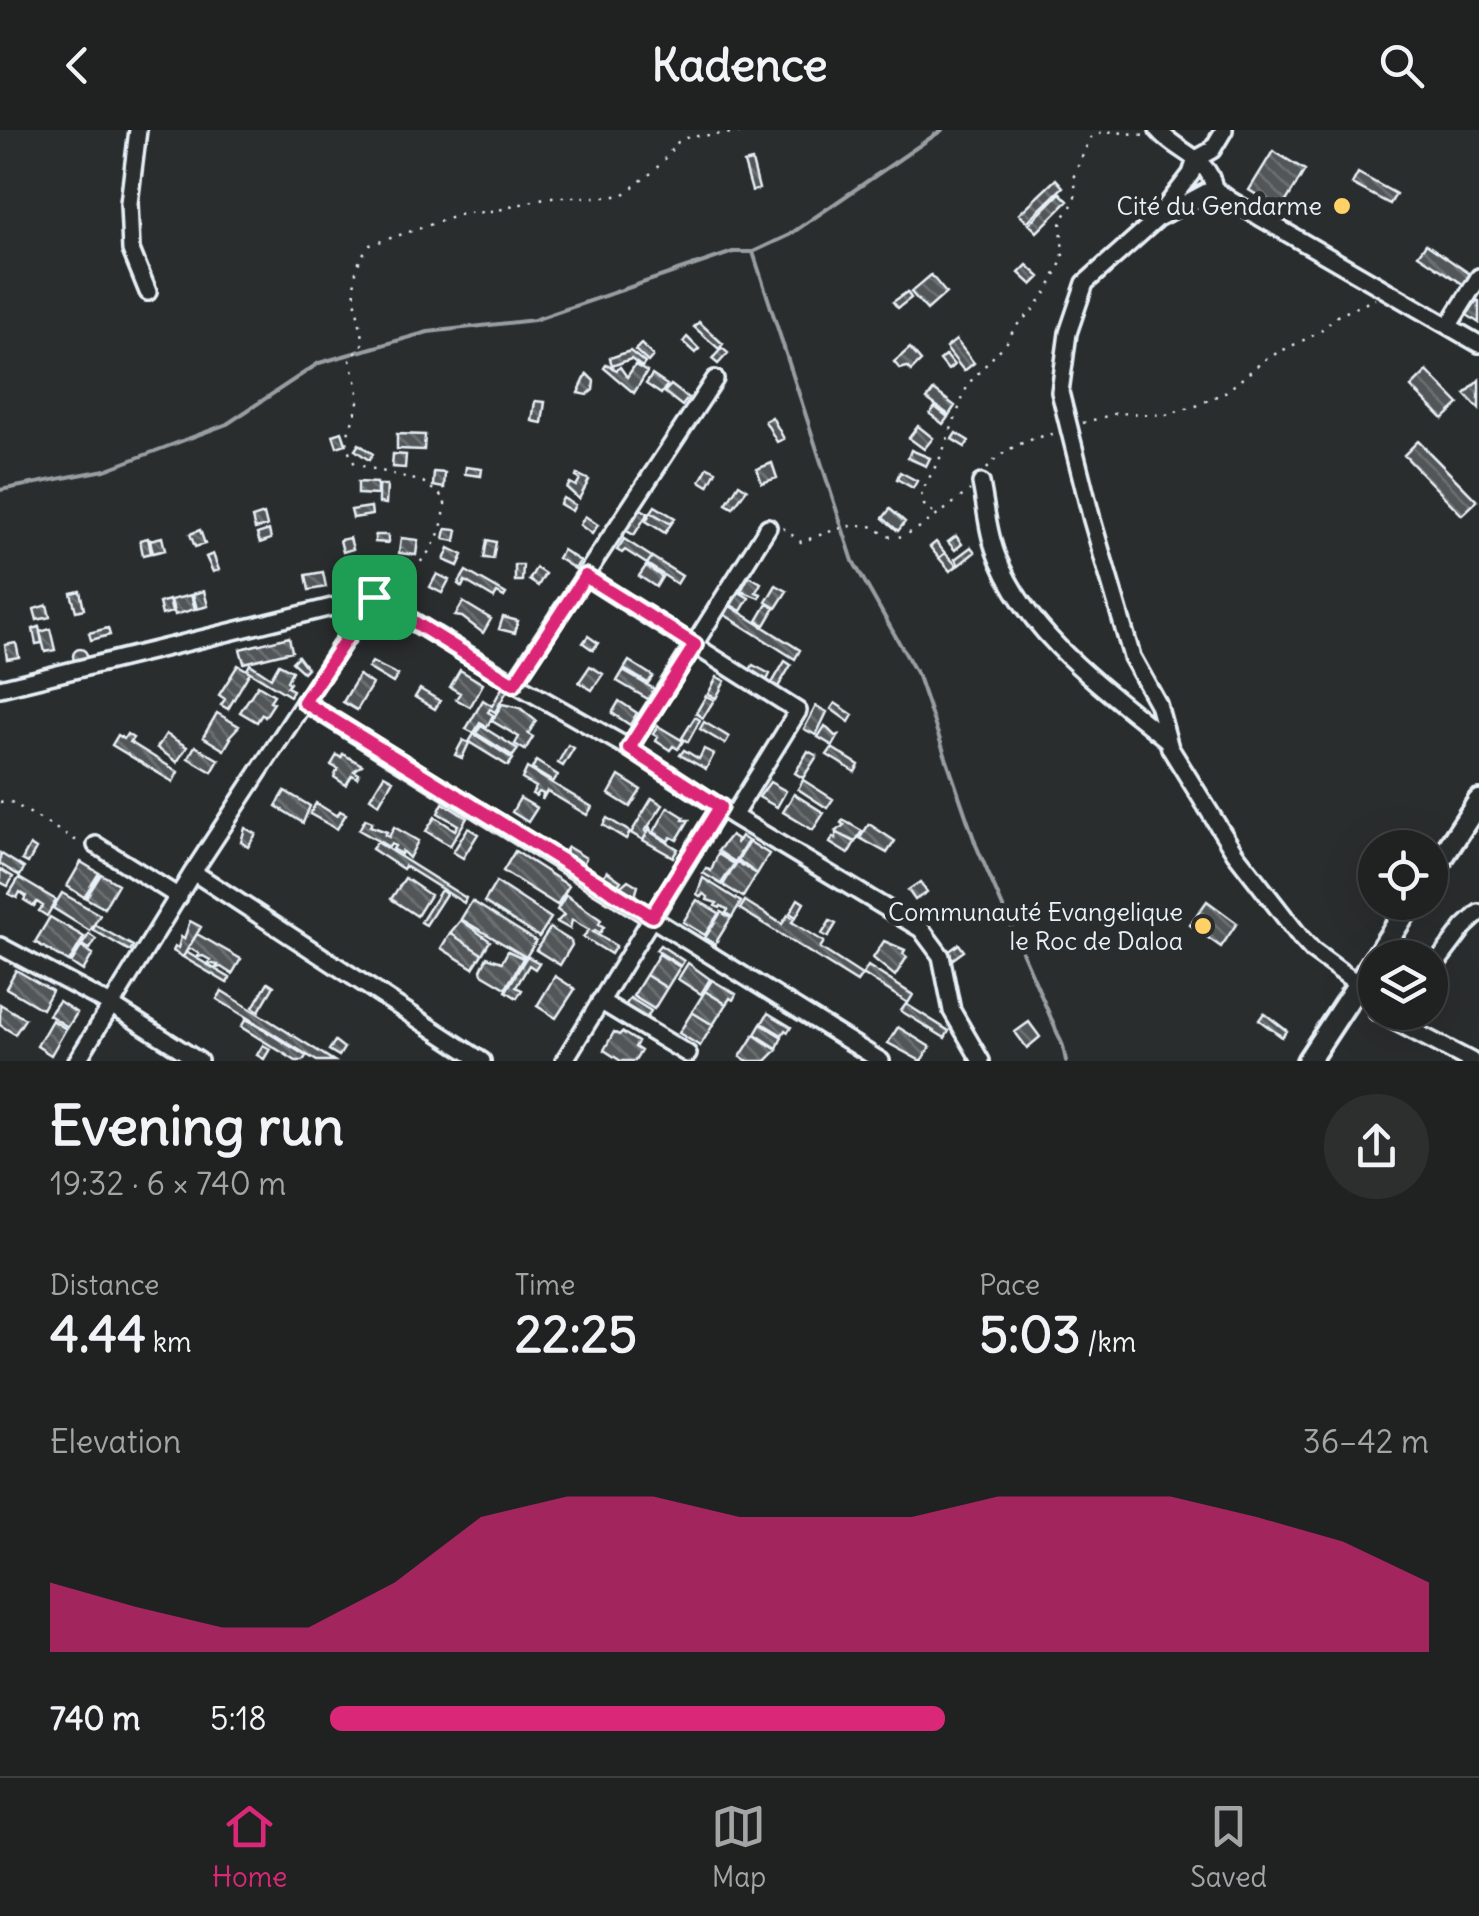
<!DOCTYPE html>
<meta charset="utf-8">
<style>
body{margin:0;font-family:Delius,sans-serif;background:#2d2f2f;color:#f1f3f6;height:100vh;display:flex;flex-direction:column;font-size:38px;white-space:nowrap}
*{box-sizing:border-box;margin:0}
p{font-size:32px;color:#a2a4a5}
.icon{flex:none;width:55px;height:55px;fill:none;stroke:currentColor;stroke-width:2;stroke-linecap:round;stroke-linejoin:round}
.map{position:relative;height:931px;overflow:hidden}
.sheet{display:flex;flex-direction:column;background:#202222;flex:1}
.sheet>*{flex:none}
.tools{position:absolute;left:1358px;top:700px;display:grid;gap:20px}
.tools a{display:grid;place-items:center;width:90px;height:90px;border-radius:50%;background:#202222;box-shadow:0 10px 40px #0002,0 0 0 2px #3d3f40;font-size:50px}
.pin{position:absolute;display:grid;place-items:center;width:85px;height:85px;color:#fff;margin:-42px;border-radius:20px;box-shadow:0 5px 15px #0006}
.round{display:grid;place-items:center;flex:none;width:105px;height:105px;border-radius:52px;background:#2d2f2f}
.headline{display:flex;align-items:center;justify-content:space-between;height:170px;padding:0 50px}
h1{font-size:55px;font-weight:800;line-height:75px}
.stats{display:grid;grid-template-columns:repeat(3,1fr);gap:15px;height:170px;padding:10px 50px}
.stats div{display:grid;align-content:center}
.stats b{font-size:50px;font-weight:800}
.stats small{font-size:28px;font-weight:400}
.stats p{font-size:28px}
.chart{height:280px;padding:20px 50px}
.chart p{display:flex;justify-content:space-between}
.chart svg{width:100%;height:180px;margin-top:10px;fill:#db2777;opacity:.7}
ul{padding:0 50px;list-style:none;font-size:32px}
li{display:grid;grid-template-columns:160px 120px 1fr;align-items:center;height:75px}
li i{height:25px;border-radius:12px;background:#db2777}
header{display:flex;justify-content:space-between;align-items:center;height:130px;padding:0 50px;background:#202222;font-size:45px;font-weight:800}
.menu{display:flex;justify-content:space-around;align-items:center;height:140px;border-top:2px solid #3d3f40;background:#202222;font-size:28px;color:#a2a4a5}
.menu a{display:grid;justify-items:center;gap:5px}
.menu .on{color:#db2777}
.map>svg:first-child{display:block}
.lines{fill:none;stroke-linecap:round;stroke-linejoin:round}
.stream{stroke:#989fa3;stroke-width:4}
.building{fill:url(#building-back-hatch);stroke:#e8f1f8;stroke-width:2.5}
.minor-casing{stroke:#e8f1f8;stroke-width:22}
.major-casing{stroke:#e8f1f8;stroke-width:28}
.path{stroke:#e8f1f8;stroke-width:2.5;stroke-dasharray:2.5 8;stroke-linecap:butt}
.minor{stroke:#2a2d2e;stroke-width:15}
.major{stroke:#2a2d2e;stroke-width:20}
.route-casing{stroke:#fff;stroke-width:20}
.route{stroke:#db2777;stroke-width:12}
.poi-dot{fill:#ffd166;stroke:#2a2d2e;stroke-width:4}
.labels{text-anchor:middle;stroke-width:10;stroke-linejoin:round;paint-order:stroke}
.poi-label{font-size:25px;fill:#e8f1f8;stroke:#2a2d2e;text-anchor:end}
</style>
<header><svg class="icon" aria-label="back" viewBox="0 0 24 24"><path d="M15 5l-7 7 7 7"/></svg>Kadence<svg class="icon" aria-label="search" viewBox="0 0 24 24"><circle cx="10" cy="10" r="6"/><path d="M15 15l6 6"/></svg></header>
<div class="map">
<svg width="1479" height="931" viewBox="0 0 1479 931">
<defs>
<pattern id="building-back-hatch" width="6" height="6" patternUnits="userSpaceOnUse" patternTransform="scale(2.5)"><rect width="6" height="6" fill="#535759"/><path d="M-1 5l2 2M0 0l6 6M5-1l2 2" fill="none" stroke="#6c7072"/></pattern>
</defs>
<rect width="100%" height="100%" fill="#2a2d2e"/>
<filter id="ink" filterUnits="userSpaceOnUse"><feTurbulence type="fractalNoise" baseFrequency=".01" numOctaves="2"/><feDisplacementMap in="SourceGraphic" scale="20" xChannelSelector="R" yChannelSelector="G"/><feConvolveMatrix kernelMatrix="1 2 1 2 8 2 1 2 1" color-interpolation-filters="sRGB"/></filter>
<g filter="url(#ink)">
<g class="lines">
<path class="stream" d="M753 122 853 431 918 546 976 715 1063 916 1066 931
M0 360 105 340 227 294 319 233 428 202 534 190 733 122H753L789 105 942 0"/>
</g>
<path class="building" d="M1273 21 1305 40 1281 80 1249 60Z
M752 31 759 59 752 61 744 33Z
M1358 43 1396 64 1390 74 1352 54Z
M1056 49 1063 57 1027 92 1019 84Z
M1060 63 1068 71 1037 102 1029 94Z
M1426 114 1476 148 1469 158 1418 125Z
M1027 135 1040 147 1032 155 1019 143Z
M931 145 946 163 927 180 911 162Z
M907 162 911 168 898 178 893 172Z
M1477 170 1479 171V193L1467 185Z
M699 192 723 214 719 219 694 197Z
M687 207 699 219 695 223 683 212Z
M956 210 974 233 964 241 946 218Z
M641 214 653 226 648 232 635 220Z
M722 218 728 223 718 234 712 229Z
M910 218 921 231 911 241 907 237 900 239 894 232Z
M630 221 645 233 642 237 631 229 612 236 610 228Z
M946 225 954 235 948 240 940 230Z
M606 235 617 240 620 237 627 247 635 235 647 242 634 263 604 238Z
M1427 241 1459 274 1443 289 1411 257Z
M587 244 594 251 593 260 587 265 578 263Z
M652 245 667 255 661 264 646 254Z
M1479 250V279L1465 264Z
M671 255 688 268 682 276 664 262Z
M934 260 955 276 949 285 927 269Z
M535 271 545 272 542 293 532 291Z
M935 277 948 287 943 294 930 284Z
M772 287 784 309 777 312 765 291Z
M918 296 933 308 924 319 909 308Z
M342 302 346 314 337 317 333 305Z
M956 303 969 311 965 317 952 309Z
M397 304 425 305 424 320 397 319Z
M1418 311 1477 371 1462 385 1404 325Z
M359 314 373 324 369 330 355 320Z
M911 320 930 328 926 336 908 328Z
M393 324 406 325 405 338 392 337Z
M772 333 777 348 762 353 757 339Z
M466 337 482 339 481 346 465 344Z
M708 337 716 341 708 356 700 351Z
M434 342 445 343 444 358 433 356Z
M900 342 917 351 913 358 897 349Z
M577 344 589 350 579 369 567 358 570 353 576 356 580 349 576 347Z
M358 352 377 353V365L358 364Z
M739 354 747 359 733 378 726 374Z
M379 355H387L386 374 379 373Z
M563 368 575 375 572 381 560 374Z
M655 376 675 388 671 394 651 382Z
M371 377 372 385 353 388 351 380Z
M639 378 648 383 634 405 625 400Z
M890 379 905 392 898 401 883 388Z
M651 382 671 394 665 403 646 391Z
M264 384 267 396 255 399 252 388Z
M585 386 598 395 592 404 580 395Z
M446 399 457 400 455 411 444 409Z
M200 400 205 414 195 417 190 404Z
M269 400 271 409 260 413 257 404Z
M375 405H388V413L375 412Z
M956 406 962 414 955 420 948 412Z
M162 407 165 420 153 423 150 410Z
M148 408 151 423 143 425 140 410Z
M350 408 353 419 343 422 340 410Z
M401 408 418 410 416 425 399 423Z
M624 409 652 427 647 434 625 420 622 423 617 420Z
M487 410 496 412 493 429 484 428Z
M936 412 945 423 939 428 930 417Z
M971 417 975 422 959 435 955 429Z
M449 418 463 425 458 436 444 430Z
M563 420 580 431 575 439 558 428Z
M945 423 957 436 950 441 939 428Z
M213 424 219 440 213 442 206 427Z
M652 427 682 446 677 454 647 434Z
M364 429 379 440 377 443 374 441 372 445 359 437Z
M515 435H523L522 451H515Z
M646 436 662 447 656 457 639 446Z
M536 438 545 444 538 456 529 450Z
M466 441 506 464 504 467 497 463 494 468 465 451 462 457 458 454Z
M323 442 326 457 309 460 306 445Z
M437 444 449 450 442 463 430 457Z
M749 446 761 453 756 462 761 464 759 468 741 461Z
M776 455 787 461 776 478 766 472Z
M80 461 84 479 76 481 71 463Z
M204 461 208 476 197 479 193 464Z
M739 462 749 468 741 481 731 475Z
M191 465 195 479 175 485 171 470Z
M169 470 172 482 162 485 159 473Z
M463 472 491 489 483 503 462 487 455 486Z
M767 474 775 478 765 495 757 491Z
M47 475 50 487 37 490 34 479Z
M730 476 800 520 795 529 725 485Z
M503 487 518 491 515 503 499 499Z
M39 497 42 513 36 514 33 499Z
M108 498 110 505 91 510 89 503Z
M50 499 55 520 45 522 40 502Z
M588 506 598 513 593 520 583 513Z
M289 507 292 521 244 533 240 519Z
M16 513 19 527 7 529 5 515Z
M73 526a7 7 0 1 1 14 0a7 7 0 1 1-14 0Z
M298 526 307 538 303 542 292 532Z
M629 531 653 546 648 553 624 539Z
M785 531 791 535 778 557 772 553Z
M372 532 398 545 393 553 368 538Z
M250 534 271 548 279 534 292 541 287 551 290 553 287 557 293 560 290 566 247 540Z
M238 535 250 542 228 579 221 575 225 569 219 565Z
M753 535 770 544 767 550 750 540Z
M590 536 603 544 592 560 579 552Z
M460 540 483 554 470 577 456 569 460 563 450 557Z
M623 541 654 559 648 569 617 551Z
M359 545 372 554 357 580 343 572Z
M717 547 725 551 716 568 708 564Z
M258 555 274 565 270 571 274 573 265 587 262 584 257 592 240 582Z
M502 558 507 561 495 582 490 579 488 582 493 585 487 597 480 593 474 603 466 599 483 570 492 576Z
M420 559 440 571 435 579 415 567Z
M706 566 714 570 703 588 696 583Z
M619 571 637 583 630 595 612 583Z
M835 573 853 585 849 592 831 579Z
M502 574 520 578 536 591 528 604 533 607 525 620 515 614 519 607 492 591Z
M816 576 827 582 816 605 804 599Z
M217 583 239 596 229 607 231 608 224 620 203 607Z
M695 587 700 590 688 612 682 608Z
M704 592 729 607 725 614 700 599Z
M481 596 518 619 513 626 476 603Z
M658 596 683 611 678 619 673 616 670 620 656 611 658 607 653 604Z
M825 596 835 606 839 605 833 616 818 607Z
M127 604 133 608 130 612 178 642 173 652 112 615 118 605 124 609Z
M166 604 187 617 177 632 157 618Z
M474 604 513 629 508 636 469 612Z
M463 610 469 613 462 628 455 625Z
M568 615 574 618 563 636 558 633Z
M195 616 219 630 212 642 188 628Z
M832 618 859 635 855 642 827 625Z
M704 619 714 624 706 639 680 625 684 620 699 629Z
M808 621 817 626 803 648 795 643Z
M343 624 362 635 354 641 359 644 357 648 352 645 346 655 334 647 338 639 331 635 337 625 341 628Z
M536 631 558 645 553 652 532 639Z
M527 638 592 677 587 685 547 661 542 670 543 664 539 662 536 666 532 664 536 657 522 649Z
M384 645 393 650 379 674 370 668Z
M619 646 641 660 630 677 609 664Z
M803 650 833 669 827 678 798 659Z
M770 652 786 661 777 677 759 667Z
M285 661 310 676 303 693 276 676Z
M794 664 824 683 813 700 783 682Z
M520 668 537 678 528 692 512 682Z
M652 668 663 675 645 701 647 703 643 710 631 703Z
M316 673 337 686 340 681 346 684 337 699 310 684Z
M443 673 467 688 450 716 426 701 435 687 455 700 458 695 438 683Z
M668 677 684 687 683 690H689L677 710 671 707 668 711 654 702Z
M607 688 630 702 626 709 603 695Z
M365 689 372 692 370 696 387 702 385 705 389 707 394 697 418 711 409 728 402 721 401 724 393 719 395 716 391 714 389 717 359 700Z
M843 690 862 701 855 712 836 702 844 695 841 693Z
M869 694 895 711 887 723 860 708Z
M245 698 256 704 248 717 241 712Z
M468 698 478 704 463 728 453 722Z
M650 698 652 703 678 719 673 727 643 710Z
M836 702 855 712 848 724 830 713 833 707 836 709Z
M731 705 737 709 736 714 741 706 748 711 735 732 718 721Z
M377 712 466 768 464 773 405 736 403 739 372 719Z
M750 712 769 724 757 744 738 730Z
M30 715 36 719 28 733 22 730Z
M568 717 586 728 583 734 564 723Z
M515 721 569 756 557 775 503 741Z
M0 723 24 738 20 746 0 734Z
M718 724 734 734 721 754 703 743 706 738 711 741Z
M81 732 99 743 84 767 67 756Z
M737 732 757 744 743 767 723 755Z
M0 739 13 747 8 756 0 752Z
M607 741 621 751 617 756 603 747Z
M101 744 118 754 104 778 86 768Z
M19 748 56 770 47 786 39 781 43 776 37 772 34 776 24 770 26 766 20 762 17 768 9 764Z
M405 748 430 765 417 786 391 769Z
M703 748 741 772 732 787 726 783 728 780 721 776 720 778 715 776 717 773 707 770 708 767 703 764 701 767 697 764Z
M628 750 638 756 635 766 620 757Z
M496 752 551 788 539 807 484 772Z
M920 752 927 762 915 770 908 760Z
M441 760 446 764 426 795 421 792Z
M62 763 100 785 90 801 53 778Z
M566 765 601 790 599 794 604 797 600 803 595 800 593 802 616 816 611 824 583 807 589 800 572 790 570 799 557 792 564 785 557 780Z
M798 769 804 773 796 787 790 783Z
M697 770 719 783 705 805 683 792Z
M472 771 536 811 526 827 461 789Z
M745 771 782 794 788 785 794 789 792 792 824 812 820 818 862 845 857 852 740 779Z
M1207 771 1237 793 1221 817 1190 795Z
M721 782 731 788 715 814 705 808Z
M50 787 84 807 69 832 35 812Z
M461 790 490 811 482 824 450 803Z
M190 791 201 797 183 827 173 821 175 817 178 818 181 807 184 809Z
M830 791 836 794 828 807 822 804Z
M95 795 133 816 130 821 93 800Z
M550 798 571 811 572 815 560 835 536 820Z
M450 803 482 824 473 838 441 818Z
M89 804 96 809 90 819 82 815Z
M197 804 241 829 232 844 221 837 216 838 218 835 208 833 210 830 203 826 197 827 199 824 192 819 187 820Z
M884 811 905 820 903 824 907 827 895 846 873 828Z
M959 814 964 821 953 829 948 822Z
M660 815 684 831 681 836 656 820Z
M81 817 93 824 83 841 71 833Z
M508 821 523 828 506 858 482 844 481 840 487 827 502 832Z
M186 822 230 848 227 853 183 827Z
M659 824 680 837 667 858 646 845Z
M527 826 539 833 535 839 529 835 516 857 522 860 517 868 506 861Z
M688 833 710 849 701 864 678 849Z
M868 836 913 865 908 873 863 844Z
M16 840 52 861 42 879 6 858Z
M646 845 667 858 654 879 633 866Z
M555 846 575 859 556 888 537 876Z
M712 850 736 864 733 870 730 868 726 874 705 861Z
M268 852 274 856 259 881 253 877Z
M222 861 334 931H317L217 869Z
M705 861 726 874 713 895 692 882Z
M630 868 651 881 646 889 625 876Z
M59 871 77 883 68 897 49 885Z
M0 874 25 889 15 904 0 895Z
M906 874 949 901 945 908 901 881Z
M692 882 713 895 700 916 679 903Z
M768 883 791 897 788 902 785 900 782 905 762 893Z
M1264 883 1287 901 1282 907 1259 890Z
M246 889 306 926 303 931H296L241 897Z
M52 890 66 899 51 925 37 916Z
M1029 892 1040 907 1027 918 1015 902Z
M761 894 782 907 777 918 755 904Z
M898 897 930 917 921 931 888 913Z
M614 902 619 905 622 902 638 912 635 917 641 921 635 931H621L604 920Z
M754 905 777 920 766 931H746L740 927Z
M335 911 344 918 339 926 329 920Z
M263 915 270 919 264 929 257 925Z"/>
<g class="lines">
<defs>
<path id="minor" d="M138 0 129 73 131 120 148 162
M1158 0C1176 22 1209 27 1214 58L1230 70 1479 214
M1214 58 1158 88 1085 153 1068 203 1060 262 1092 390 1132 527 1158 574 1170 618 1235 723 1301 808 1313 821 1358 854
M1160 84 1191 44 1196 29 1212 20 1224 0
M1449 195 1479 147
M981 353C986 377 988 406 998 429 1030 507 1104 558 1167 610
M585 446 798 581 733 686
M514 553 715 249
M0 558 373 467 514 553 629 618 733 686 921 799 941 826 952 881 981 931
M304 572 881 931
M629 618 768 397
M96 715 179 767
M193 742 482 931
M0 816 111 875 199 931
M1430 842 1464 797 1479 783
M600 871 688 924
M1377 882 1471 931
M77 931 193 742 373 467
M564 931 720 677"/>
<path id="major" d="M1430 746 1479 671
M1376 828 1412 772
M1308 931 1375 829"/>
</defs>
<use href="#minor" class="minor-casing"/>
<use href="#major" class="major-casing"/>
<path class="path" d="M1083 293 1117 283 1166 285 1196 276 1227 261 1267 228 1320 202 1337 186 1375 169
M987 339C1002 318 1033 307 1058 303
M933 383 924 375 921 363 941 326 968 254 1007 212 1015 197 1033 180 1048 160 1063 128 1061 90C1072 77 1080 66 1073 48L1090 8 1104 1 1146 5
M783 398 801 412C821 405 849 392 870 396 881 399 885 409 898 407 918 403 953 373 970 360
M388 458C421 438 446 409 445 369L423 352 355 334C337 306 356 295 358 271 359 257 354 243 350 230L364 212C357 178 344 144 370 115L465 83 491 82 548 67H611L624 64 655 40 678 12 688 7 766 0
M0 672H11L82 714"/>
<use href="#minor" class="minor"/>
<use href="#major" class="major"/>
</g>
</g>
<g class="lines" filter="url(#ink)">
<defs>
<path id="route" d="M585 446 695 515 629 618 720 677 652 786 304 572 374 467 514 554Z"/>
</defs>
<use href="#route" class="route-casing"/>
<use href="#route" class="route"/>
</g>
<g class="poi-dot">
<circle cx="1342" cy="76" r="10"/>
<circle cx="1203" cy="796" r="10"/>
</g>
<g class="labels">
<g class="poi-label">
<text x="1322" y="85">Cité du Gendarme</text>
<text x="1183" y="791">Communauté Evangelique<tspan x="1183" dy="29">le Roc de Daloa</tspan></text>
</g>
</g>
</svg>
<div class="tools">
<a><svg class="icon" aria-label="locate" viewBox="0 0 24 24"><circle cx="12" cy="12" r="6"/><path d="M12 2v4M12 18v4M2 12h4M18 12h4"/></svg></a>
<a><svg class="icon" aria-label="layers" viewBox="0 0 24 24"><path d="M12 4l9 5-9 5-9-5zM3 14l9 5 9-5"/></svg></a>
</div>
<div class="pin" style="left:374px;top:467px;background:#1e9e55"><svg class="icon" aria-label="arrive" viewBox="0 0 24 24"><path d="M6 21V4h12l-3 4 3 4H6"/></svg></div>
</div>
<section class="sheet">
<div class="headline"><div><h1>Evening run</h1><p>19:32 · 6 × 740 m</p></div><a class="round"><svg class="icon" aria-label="share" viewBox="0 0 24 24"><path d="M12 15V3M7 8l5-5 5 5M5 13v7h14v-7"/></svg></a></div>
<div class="stats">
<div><p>Distance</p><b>4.44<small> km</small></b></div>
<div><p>Time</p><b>22:25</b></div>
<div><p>Pace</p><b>5:03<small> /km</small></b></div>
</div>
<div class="chart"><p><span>Elevation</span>36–42 m</p>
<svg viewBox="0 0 160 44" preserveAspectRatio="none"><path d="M0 44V27L10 33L20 38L30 38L40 27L50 11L60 6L70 6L80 11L90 11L100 11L110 6L120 6L130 6L140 11L150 17L160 27V44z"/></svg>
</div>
<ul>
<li><b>740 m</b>5:18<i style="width:56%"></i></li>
</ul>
</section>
<nav class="menu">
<a class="on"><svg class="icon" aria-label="home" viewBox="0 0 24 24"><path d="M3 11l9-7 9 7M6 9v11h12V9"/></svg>Home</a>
<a><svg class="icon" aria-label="map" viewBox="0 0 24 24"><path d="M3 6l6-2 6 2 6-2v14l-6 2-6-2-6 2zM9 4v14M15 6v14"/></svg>Map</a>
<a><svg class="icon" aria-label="saved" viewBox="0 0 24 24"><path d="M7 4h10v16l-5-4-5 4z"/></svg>Saved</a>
</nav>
